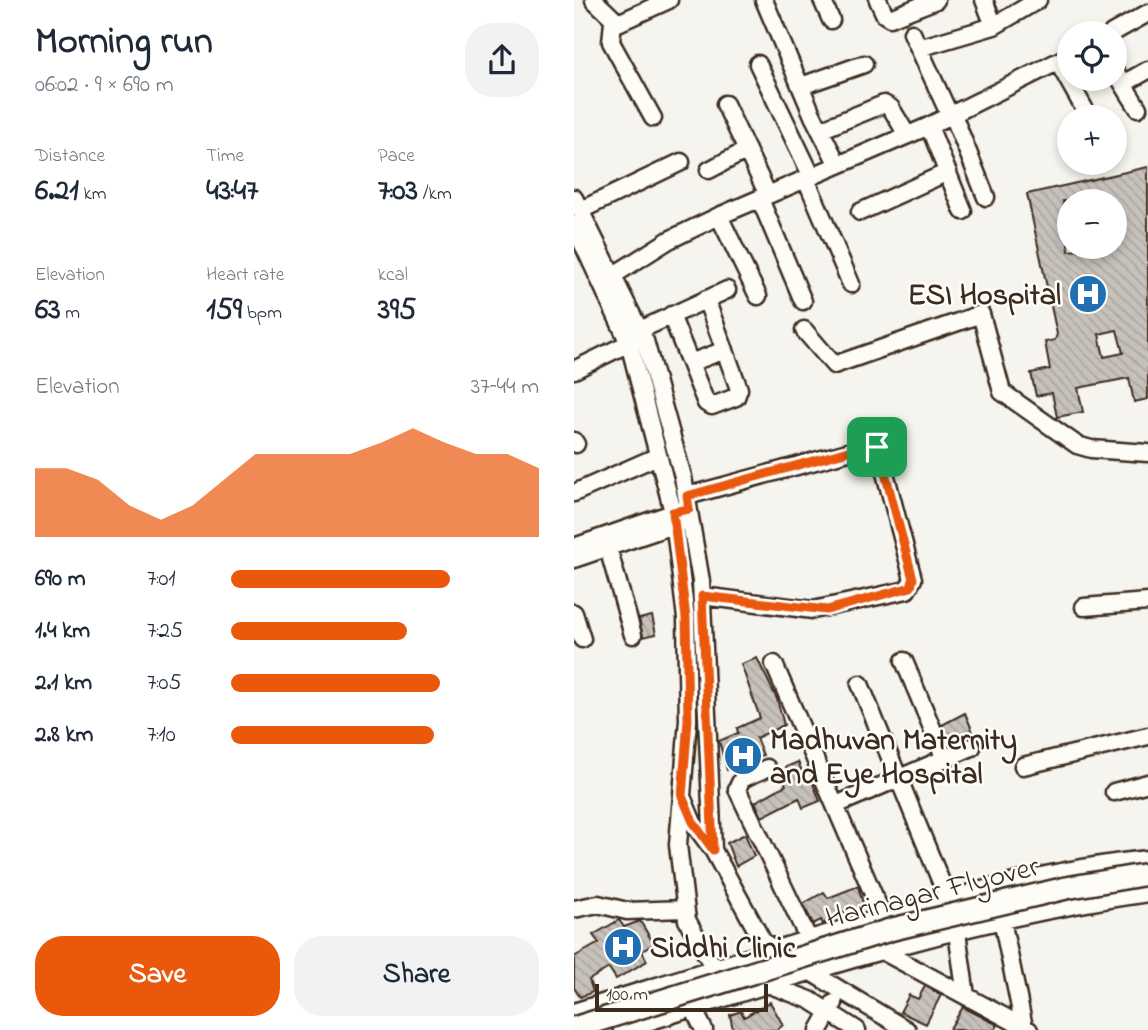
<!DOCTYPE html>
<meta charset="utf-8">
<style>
body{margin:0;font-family:"Indie Flower",sans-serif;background:#f2f2f3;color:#1f2937;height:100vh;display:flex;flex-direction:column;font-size:26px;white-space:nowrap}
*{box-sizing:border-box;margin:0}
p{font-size:23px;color:#747a83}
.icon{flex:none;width:38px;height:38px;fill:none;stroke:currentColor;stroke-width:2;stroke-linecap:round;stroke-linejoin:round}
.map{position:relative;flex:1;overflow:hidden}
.sheet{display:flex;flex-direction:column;background:#fff;width:574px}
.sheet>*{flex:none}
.buttons{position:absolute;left:483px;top:21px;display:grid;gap:14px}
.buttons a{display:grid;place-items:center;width:70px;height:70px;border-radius:50%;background:#fff;box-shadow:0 4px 10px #0003;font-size:35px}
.scale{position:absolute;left:21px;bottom:18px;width:173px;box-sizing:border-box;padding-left:7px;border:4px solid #3b2a1e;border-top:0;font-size:19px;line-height:24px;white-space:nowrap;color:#3b2a1e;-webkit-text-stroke:5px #fdfcf7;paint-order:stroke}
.pin{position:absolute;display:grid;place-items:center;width:60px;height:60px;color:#fff;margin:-30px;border-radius:14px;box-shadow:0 4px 10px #0006}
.round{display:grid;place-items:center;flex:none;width:74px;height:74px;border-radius:28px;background:#f2f2f3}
.summary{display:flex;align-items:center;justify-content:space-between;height:119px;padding:0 35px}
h1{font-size:38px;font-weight:800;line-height:52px}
.stats{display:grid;grid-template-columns:repeat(3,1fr);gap:10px;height:119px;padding:7px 35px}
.stats div{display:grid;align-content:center}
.stats b{font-size:30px;font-weight:800}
.stats small{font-size:19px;font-weight:400}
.stats p{font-size:19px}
.chart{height:196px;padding:14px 35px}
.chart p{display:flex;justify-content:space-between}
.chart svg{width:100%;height:126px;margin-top:7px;fill:#ea580c;opacity:.7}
.primary-button{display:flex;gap:14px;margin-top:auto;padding:14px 35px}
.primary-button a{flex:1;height:80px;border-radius:28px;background:#ea580c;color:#fff;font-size:28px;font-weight:800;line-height:80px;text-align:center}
.primary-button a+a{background:#f2f2f3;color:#1f2937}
ul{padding:0 35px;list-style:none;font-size:23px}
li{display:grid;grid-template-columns:112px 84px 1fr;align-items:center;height:52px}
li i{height:18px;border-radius:9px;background:#ea580c}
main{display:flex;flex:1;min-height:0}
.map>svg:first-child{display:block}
.building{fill:url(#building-back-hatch);stroke:#3b2a1e;stroke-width:2;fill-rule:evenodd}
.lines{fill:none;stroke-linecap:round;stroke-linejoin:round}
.minor-casing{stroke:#3b2a1e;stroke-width:21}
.minor{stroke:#fdfcf7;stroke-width:16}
.major-bridge-casing{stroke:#3b2a1e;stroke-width:26;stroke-linecap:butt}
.major-bridge{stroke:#fdfcf7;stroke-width:21}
.route-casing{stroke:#fff;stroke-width:14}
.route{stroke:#ea580c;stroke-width:9}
.labels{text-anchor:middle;stroke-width:5;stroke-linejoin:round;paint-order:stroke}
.poi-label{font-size:30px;font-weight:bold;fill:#3b2a1e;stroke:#fdfcf7;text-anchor:start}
.street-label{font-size:30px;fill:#3b2a1e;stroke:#fdfcf7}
</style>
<main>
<section class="sheet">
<div class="summary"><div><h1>Morning run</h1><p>06:02 · 9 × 690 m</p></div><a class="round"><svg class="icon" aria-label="share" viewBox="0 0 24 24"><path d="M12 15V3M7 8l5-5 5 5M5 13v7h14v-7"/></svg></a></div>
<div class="stats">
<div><p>Distance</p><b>6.21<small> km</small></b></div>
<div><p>Time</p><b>43:47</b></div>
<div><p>Pace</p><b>7:03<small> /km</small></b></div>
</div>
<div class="stats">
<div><p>Elevation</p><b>63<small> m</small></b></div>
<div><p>Heart rate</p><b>159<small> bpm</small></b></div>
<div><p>kcal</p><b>395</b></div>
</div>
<div class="chart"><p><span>Elevation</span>37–44 m</p>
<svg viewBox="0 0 160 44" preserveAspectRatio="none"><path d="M0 44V20L10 20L20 24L30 33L40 38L50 33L60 24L70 15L80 15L90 15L100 15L110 11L120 6L130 11L140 15L150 15L160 20V44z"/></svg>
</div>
<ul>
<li><b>690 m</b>7:01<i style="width:71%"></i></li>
<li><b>1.4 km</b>7:25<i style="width:57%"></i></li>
<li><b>2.1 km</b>7:05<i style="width:68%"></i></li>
<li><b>2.8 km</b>7:10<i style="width:66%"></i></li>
</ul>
<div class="primary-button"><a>Save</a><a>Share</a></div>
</section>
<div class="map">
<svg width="574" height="1030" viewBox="0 0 574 1030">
<defs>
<pattern id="building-back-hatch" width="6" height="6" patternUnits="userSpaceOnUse" patternTransform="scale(1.75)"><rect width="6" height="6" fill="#c7c1bb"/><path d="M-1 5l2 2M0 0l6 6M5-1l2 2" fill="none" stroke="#aca6a0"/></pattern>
</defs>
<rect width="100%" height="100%" fill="#f5f4ee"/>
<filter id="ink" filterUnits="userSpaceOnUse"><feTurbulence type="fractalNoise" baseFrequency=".0143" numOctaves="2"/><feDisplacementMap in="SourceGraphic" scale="14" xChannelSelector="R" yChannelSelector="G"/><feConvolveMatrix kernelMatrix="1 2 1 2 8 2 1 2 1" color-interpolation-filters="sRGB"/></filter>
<g filter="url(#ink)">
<path class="building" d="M574 167V399L560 402 555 378 504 388 509 412 483 417 478 393 462 396 457 373 476 369 471 342 481 340 483 334 453 194ZM489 201H541V247L495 251ZM543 330 549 353 530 357 525 334Z
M78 616 82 634 69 637 65 619Z
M183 658 203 699 210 725 182 738 189 755 153 770 145 741 164 733 163 728 186 718 167 664Z
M391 713 401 737 376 745 368 725Z
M224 762 233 783 238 781 246 801 229 808 225 798 188 817 181 802 212 785 208 776 214 773 212 767Z
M171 834 180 856 162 866 153 843Z
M284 886 290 907 268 913 249 924 247 920 239 924 229 904 250 892 254 898Z
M45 920 50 927 66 921 80 944 68 951 73 961 42 979 35 968 15 980 19 992 6 997 0 988V957L25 943 19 935Z
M351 986 367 995 352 1024 326 1012 335 995 344 999Z
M196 1002 209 1025 203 1030H159L156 1015 167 1011 170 1017Z
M389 1007 424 1025 421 1030H375Z"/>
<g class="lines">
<defs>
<path id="minor" d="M20 0 44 23 95 0
M190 0 239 116 264 165
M248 0 257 20
M304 0 311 15 316 18 362 0
M410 0 420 26
M39 22 37 42 79 118
M338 33 376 116
M538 33 574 13
M345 48 420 26 464 0
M484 62 515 117
M184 64 238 177
M541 71 564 108
M549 84 574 70
M227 86 290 64
M151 104 194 195
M379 115 412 197
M355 126 389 211
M246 130 310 104 317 108 333 135
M135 170 173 150
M233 181 277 284
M0 198 71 341 109 477 127 581 139 850
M186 199 229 301
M7 210 107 162
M286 212 374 172
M145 216 184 296
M0 225 55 343 99 512 112 618 114 720 104 845 113 920 137 963 236 1000 283 1030
M32 280 95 240 145 216 355 126 495 56
M97 315 132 403 138 406 162 397 165 389 132 299
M66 330 153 290
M230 330 260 365 407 314 428 392 503 445 517 449 574 453
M116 363 151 350
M0 370 55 343
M0 441 2 444
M0 493 84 456
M113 496 300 445 305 450 339 579 333 590 239 610 128 596
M0 547 107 510
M34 548 59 635
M0 559 108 522
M510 607 574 602
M0 613 8 639
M330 661 371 759
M200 664 309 917
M286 684 374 899
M449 766 574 736
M193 768 168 779 163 789 234 938
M540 792 574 783
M109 799 119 823 139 850 189 942 205 952
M262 805 398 747
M0 909 24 904 53 911 111 909
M428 920 450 1027
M383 932 392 996
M310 952 455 1030
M230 968 333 1030
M119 1008 130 1030
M0 1012C103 980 206 947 310 917 397 892 483 868 574 859
M48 1030C221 976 394 918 574 893
M245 1030 260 1003"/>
</defs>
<use href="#minor" class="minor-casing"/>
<use href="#minor" class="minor"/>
<defs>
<path id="major-bridge" d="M0 1028 319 929 492 888 574 874"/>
</defs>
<use href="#major-bridge" class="major-bridge-casing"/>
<use href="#major-bridge" class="major-bridge"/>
</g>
</g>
<g class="lines" filter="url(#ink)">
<defs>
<path id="route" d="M296 445 305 450 339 579 337 587 253 610 128 596 139 850 119 822 108 796 114 720 112 618 99 512 115 509 113 496Z"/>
</defs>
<use href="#route" class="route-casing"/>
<use href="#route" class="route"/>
</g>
<defs>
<symbol id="hospital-disc" viewBox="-11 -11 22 22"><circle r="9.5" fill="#1f6fb2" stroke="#fdfcf7"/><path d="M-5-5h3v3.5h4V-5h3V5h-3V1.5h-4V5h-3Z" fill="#fff"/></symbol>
</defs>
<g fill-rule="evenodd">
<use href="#hospital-disc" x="492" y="272" width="44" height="44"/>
<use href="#hospital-disc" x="147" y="734" width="44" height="44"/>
<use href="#hospital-disc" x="27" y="925" width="44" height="44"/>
</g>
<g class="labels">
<g class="poi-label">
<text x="487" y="304" text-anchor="end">ESI Hospital</text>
<text x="196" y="749">Madhuvan Maternity<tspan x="196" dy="34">and Eye Hospital</tspan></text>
<text x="76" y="957">Siddhi Clinic</text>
</g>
<g class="street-label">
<text transform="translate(358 891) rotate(-14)" y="10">Harinagar Flyover</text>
</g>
</g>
</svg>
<div class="buttons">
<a><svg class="icon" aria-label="locate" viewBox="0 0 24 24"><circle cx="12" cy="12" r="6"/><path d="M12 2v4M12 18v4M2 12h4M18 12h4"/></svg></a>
<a>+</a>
<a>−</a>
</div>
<div class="scale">100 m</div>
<div class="pin" style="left:303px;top:447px;background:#1e9e55"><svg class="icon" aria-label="arrive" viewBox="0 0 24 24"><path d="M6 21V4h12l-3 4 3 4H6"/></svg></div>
</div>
</main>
